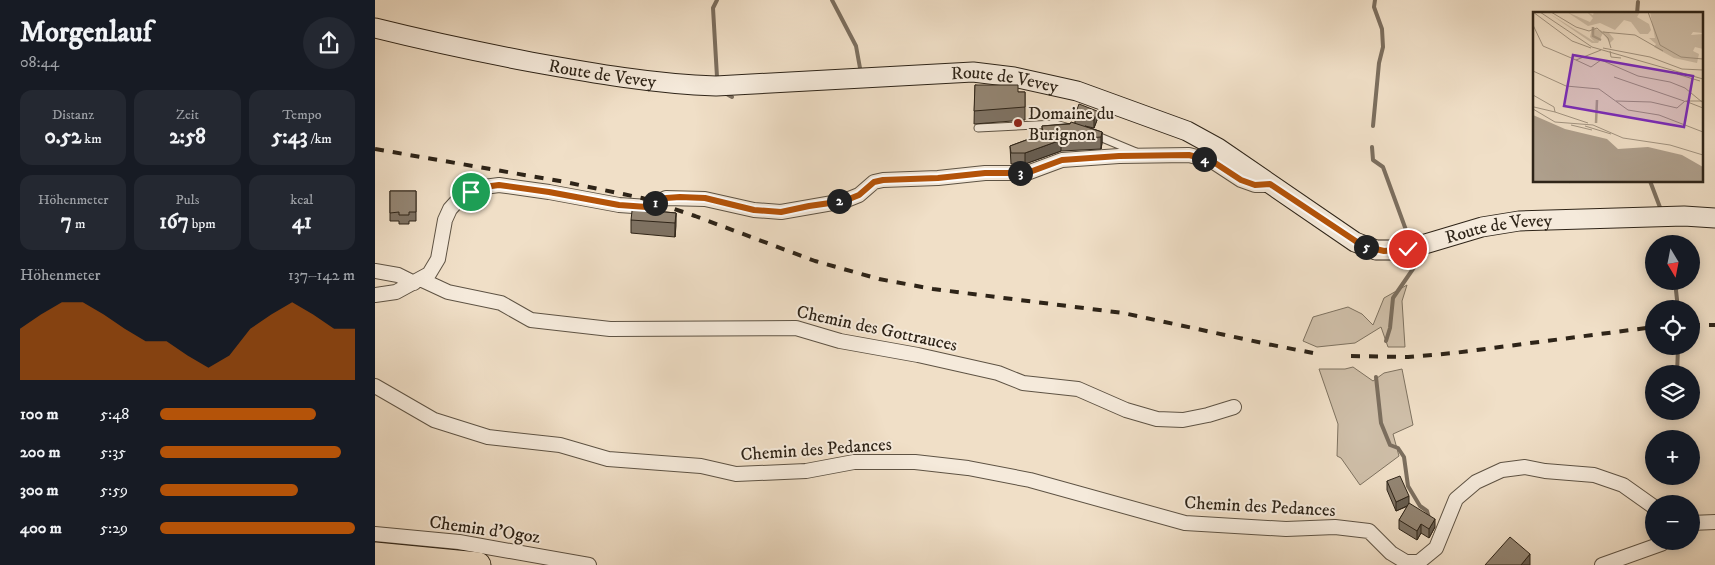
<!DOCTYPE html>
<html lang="de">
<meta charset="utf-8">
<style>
body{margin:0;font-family:"IM FELL DW Pica",serif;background:#242831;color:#f1f3f6;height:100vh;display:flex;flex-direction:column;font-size:19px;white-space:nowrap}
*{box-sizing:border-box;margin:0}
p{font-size:16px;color:#9ea1a6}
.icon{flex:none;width:28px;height:28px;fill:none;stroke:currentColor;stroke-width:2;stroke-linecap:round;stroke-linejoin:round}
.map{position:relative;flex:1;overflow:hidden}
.sheet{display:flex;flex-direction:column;background:#171b24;width:375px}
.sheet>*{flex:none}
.needle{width:32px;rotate:170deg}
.fabs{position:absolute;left:1270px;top:235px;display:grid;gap:10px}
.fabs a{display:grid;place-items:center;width:55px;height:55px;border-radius:50%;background:#171b24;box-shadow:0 2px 12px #0003;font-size:25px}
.pin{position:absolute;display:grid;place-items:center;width:42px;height:42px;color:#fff;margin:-21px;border:2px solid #fff;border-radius:50%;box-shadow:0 1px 5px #0007}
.km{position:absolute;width:25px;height:25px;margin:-12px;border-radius:50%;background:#222;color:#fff;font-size:14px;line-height:25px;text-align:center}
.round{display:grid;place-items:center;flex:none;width:52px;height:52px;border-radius:26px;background:#242831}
.summary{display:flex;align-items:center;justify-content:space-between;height:85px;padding:0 20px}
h1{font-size:28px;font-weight:700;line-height:38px}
.figures{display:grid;grid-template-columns:repeat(3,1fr);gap:8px;height:85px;padding:5px 20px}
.figures div{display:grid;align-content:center;border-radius:12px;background:#242831;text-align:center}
.figures b{font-size:21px;font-weight:700}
.figures small{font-size:14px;font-weight:400}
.figures p{font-size:14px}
.chart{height:140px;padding:10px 20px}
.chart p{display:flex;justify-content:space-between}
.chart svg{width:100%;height:90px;margin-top:5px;fill:#b45309;opacity:.7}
ul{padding:0 20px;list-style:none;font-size:16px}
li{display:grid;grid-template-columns:80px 60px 1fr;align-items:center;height:38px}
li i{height:12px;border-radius:6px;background:#b45309}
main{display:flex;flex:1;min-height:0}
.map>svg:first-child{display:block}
.green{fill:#cfbfa9;stroke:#7e7260}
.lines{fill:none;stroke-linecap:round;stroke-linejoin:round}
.stream{stroke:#7b6e5e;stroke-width:4}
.lane-casing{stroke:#5e5344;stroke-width:9}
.street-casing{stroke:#5e5344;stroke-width:16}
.secondary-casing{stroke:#2e2418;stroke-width:21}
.highway-casing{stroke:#2e2418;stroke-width:27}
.lane{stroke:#f5eadb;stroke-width:7}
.street{stroke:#f5eadb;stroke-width:14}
.secondary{stroke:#f5eadb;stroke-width:19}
.highway{stroke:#f0dfc7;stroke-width:25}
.rail{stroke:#2e2418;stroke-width:4;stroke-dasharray:9 9;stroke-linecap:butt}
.wall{fill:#7e7263;stroke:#2e2418}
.shaded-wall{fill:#675d50;stroke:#2e2418}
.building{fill:#938573;stroke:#2e2418}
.route-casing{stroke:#fff;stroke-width:10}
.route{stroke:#b45309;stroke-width:6}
.poi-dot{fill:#8f2418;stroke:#f5eadb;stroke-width:2}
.labels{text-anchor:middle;stroke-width:4;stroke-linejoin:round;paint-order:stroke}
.street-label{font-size:18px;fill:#2e2418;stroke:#f5eadb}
.poi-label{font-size:18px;fill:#2e2418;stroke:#f5eadb;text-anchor:start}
.inset-river{fill:none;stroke:#ae9f8c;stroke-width:2.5}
.inset-road{fill:none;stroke:#a29481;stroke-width:1}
.view{fill:#7b2cbf;fill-opacity:0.15;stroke:#7b2cbf;stroke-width:2.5}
.inset-edge{fill:none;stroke:#2e2418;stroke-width:2.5}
</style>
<main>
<section class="sheet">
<div class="summary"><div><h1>Morgenlauf</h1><p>08:44</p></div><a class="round"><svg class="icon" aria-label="share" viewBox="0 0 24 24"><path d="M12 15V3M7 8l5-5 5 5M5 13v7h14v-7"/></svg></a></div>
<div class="figures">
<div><p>Distanz</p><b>0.52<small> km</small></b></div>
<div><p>Zeit</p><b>2:58</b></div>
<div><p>Tempo</p><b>5:43<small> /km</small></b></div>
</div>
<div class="figures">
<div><p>Höhenmeter</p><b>7<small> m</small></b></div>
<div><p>Puls</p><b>167<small> bpm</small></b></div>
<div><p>kcal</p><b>41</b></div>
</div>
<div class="chart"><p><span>Höhenmeter</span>137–142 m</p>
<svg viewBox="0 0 160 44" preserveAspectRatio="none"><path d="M0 44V19L10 12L20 6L30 6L40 12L50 19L60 25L70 25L80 32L90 38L100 32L110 19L120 12L130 6L140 12L150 19L160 19V44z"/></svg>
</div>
<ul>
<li><b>100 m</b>5:48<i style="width:80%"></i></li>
<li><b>200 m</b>5:35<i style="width:93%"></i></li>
<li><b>300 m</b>5:59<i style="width:71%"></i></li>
<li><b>400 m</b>5:29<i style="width:100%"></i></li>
</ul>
</section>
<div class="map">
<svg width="1340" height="565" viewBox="0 0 1340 565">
<rect width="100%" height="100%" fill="#f0dfc7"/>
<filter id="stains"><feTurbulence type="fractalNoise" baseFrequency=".004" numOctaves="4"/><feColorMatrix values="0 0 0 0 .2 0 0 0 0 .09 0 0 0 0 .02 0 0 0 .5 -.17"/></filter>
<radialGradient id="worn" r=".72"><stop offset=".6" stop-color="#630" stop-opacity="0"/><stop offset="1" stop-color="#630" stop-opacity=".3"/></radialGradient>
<path class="green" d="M1032 285 1027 301 1030 347H1013L1006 327 980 343 942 347 928 341 938 317 973 307 987 314 998 325 1009 298Z
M978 367 998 381 1009 373 1027 369 1038 425 1018 434 1024 456 985 485 966 458 962 456 963 424 944 369H970Z"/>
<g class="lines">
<path class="stream" d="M342 0 338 8 342 77
M457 0 481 46 485 68
M1262 14 1263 2
M348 92 357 97
M998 126 1004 63 1008 47 1007 29 999 7 1000 0
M997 147 998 160 1008 167 1035 241
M1275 181 1286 210
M1300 281 1303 309
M1011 341 1015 328 1018 298 1040 266 1037 254
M1302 374 1303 348
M1001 377 1006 423 1015 445 1023 448 1029 457 1033 486 1045 506 1052 511 1054 518"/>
<defs>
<path id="lane" d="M603 128 680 124 691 127
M720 135 761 152"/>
<path id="street" d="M0 271 23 275 39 283
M45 279 73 292 126 303 156 320 235 329 421 328 465 341 543 355 623 373 648 383 703 389 751 410 782 419 808 420 833 415 859 407
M0 295 21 292 54 274 63 259 70 220 75 209 85 198 109 187 124 185 174 192 244 205 273 207 291 198 330 199 379 210 406 212 469 201 484 195 499 182 508 180 563 178 610 173H652L687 160 744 156 814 155 837 161 866 180 880 185H895
M0 386 59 420 113 437 185 445 233 459 326 466 361 474 431 471 479 462H540L593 468 655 480 810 523 911 529 960 527 994 531 1016 553 1031 562H1044L1061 548 1081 499 1101 482 1127 470 1150 467 1170 471 1219 475 1248 485 1279 507
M1316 523 1340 522
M0 534 84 542 214 565
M1227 565 1286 544 1288 541"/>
<g id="secondary">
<path id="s1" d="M0 28C52 41 104 52 156 62 217 73 279 84 341 86L598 72 639 77 702 91 812 131 843 148 980 242 1001 250H1020L1050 244 1107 227 1144 221 1309 216 1340 218"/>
</g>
<path id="highway" d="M0 555 103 565"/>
</defs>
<use href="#lane" class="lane-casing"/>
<use href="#street" class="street-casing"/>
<use href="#secondary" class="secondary-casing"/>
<use href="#highway" class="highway-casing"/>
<use href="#lane" class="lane"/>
<use href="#street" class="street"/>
<use href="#secondary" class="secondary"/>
<use href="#highway" class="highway"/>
<path class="rail" d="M0 149 190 182 267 198 320 216 440 261 504 279 558 289 748 313 892 344 938 353
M1316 325H1340
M976 356 1033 357 1079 353 1279 327"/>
</g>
<path class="wall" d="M600 85 643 92H650V120L599 124Z
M700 115 722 120 719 128 710 126 727 132V143L726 149 686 151 650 164H636L635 146 667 134V126L700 123Z
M15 191H41V221H34V224H24V221H15Z
M280 211 301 213 300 237 256 233V220Z
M1012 481 1034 504 1060 527 1054 538 1046 533 1042 540 1024 529V520L1033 506 1021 511 1012 490Z"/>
<path class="shaded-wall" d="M722 111V120L719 128V120Z
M727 132V143L726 149V137Z
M686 140V151L650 164V153Z
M301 213V226L300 237V223Z
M1034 496V505L1021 511V502Z
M1060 519V527L1054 538V529Z
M1046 524V533L1042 540V531Z
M1155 554V565H1146Z"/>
<path class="building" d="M600 85H643V92H650V107L599 111Z
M704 104 722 111 719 120 700 115Z
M696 122 727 132 726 137 686 140 650 153H636L635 146 668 134 667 126 695 124Z
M15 191H41V212H34V215H24V212L15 213Z
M280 200 279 211 301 213 300 223 256 220 258 202 273 203Z
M1025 476 1034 496 1021 502 1012 481Z
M1034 503 1060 519 1054 529 1046 524 1042 531 1024 520Z
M1135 537 1155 554 1146 565H1110Z"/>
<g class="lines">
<defs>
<path id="route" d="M96 192 109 187 124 185 174 192 244 205 272 207 291 198 305 197 330 198 379 210 406 212 434 206 469 201 484 195 499 182 508 180 563 178 610 173H652L687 160 744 156 814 155 837 161 866 180 880 185 895 184 988 246 1009 251 1033 249"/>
</defs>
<use href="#route" class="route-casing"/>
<use href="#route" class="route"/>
</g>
<circle class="poi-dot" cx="643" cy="123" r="5"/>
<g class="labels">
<g class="street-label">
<text dy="6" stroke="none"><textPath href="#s1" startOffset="232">Route de Vevey</textPath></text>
<text dy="6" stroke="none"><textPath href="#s1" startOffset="636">Route de Vevey</textPath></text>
<text dy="6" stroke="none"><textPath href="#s1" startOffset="1176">Route de Vevey</textPath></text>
<text transform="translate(502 328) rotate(12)" y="6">Chemin des Gottrauces</text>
<text transform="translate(441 449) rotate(-4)" y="6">Chemin des Pedances</text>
<text transform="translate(885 506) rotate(3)" y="6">Chemin des Pedances</text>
<text transform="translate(110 529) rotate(8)" y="6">Chemin d'Ogoz</text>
</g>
<g class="poi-label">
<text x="653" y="119">Domaine du<tspan x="653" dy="21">Burignon</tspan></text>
</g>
</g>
<g transform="translate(1158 12)">
<rect width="170" height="170" fill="#f0dfc7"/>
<path d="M14 0 62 30 57 25 59 16 76 21 81 27 77 31 70 21 65 31H59ZM34 0 57 10 60 6 54 0 60 3 61 0H107L104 5 116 12 118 18 115 22H107L98 10 91 8 82 18 67 11 55 14ZM117 0H170V21L160 20 158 23 170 22V37L162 35 160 39 166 42 164 51 141 46 121 35 123 32 116 26H122Z" fill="#cfbfa9"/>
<path d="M0 103 32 117 74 127 85 137 115 135 149 143 170 155V170H0Z" fill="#ae9f8c"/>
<path class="inset-river" d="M60 15V24L68 28M63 111 64 88M0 155 37 170"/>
<path class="inset-road" d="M0 0 39 29 58 36M7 0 59 35 170 67M18 0 43 15 56 19 64 16 75 26 78 36M115 0 127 33 148 45 170 47M0 13 10 34M70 20 102 23 130 39M10 34 43 48 68 38M70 36 117 45 149 57 170 58M77 39 78 45 88 46M43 48 58 55 68 48 105 64 137 70 152 76 169 90M0 59 33 74 66 77 95 98 126 103 170 120M144 62 167 69M81 65 151 89M0 83 21 95 22 100 1 95M83 89 118 90 144 96 152 89M152 89 170 96M153 89H170M0 97 22 110 60 113 90 126 137 133 170 143M22 100 55 111M38 113 59 118M52 114 78 122"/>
<path class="view" d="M40 43 160 64 151 115 31 94Z"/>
<rect width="170" height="170" class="inset-edge"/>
</g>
<rect width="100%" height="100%" filter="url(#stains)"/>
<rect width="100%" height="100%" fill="url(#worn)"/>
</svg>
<div class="fabs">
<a><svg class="needle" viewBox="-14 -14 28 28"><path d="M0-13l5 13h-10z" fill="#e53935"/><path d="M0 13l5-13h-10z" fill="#9ea1a6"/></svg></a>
<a><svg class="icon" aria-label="locate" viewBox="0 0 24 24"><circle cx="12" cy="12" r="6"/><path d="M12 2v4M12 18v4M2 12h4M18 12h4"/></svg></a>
<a><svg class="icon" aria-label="layers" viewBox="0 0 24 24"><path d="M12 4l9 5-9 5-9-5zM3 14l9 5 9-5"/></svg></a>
<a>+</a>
<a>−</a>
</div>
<div class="pin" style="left:96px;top:192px;background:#1e9e55"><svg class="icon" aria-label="arrive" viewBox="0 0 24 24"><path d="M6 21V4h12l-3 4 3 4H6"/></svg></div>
<div class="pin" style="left:1033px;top:249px;background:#d93025"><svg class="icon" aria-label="check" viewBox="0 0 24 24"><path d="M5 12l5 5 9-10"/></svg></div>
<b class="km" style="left:280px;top:203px">1</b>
<b class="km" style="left:464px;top:201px">2</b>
<b class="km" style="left:645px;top:173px">3</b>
<b class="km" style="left:829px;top:159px">4</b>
<b class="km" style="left:991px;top:247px">5</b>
</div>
</main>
